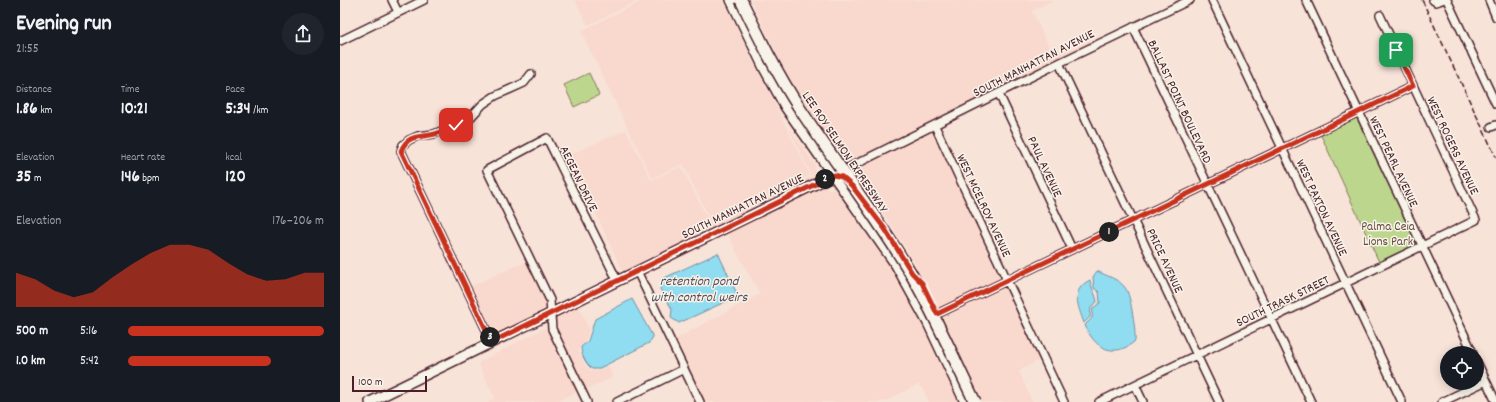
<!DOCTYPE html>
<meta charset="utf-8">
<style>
body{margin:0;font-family:Dekko,sans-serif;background:#20242c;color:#f1f3f6;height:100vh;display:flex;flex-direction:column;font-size:15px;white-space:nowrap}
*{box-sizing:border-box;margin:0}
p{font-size:13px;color:#9ea1a6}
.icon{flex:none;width:22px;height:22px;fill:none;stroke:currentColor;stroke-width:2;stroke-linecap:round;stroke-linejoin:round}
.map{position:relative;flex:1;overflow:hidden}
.panel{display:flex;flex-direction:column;background:#171b24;width:340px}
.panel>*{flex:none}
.fabs{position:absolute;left:1100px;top:346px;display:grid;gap:8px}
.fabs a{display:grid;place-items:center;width:44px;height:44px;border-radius:50%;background:#171b24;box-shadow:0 2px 10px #0003;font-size:20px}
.scale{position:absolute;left:12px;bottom:10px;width:75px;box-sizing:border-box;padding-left:4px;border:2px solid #4a1f2b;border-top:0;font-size:11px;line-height:14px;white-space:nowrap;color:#4a1f2b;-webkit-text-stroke:3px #f7f3e8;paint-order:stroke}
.pin{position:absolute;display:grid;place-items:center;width:34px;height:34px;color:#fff;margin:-17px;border-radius:8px;box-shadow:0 2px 6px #0006}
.km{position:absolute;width:20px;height:20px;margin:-10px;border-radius:50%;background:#222;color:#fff;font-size:11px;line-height:20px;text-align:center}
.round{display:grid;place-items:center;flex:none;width:42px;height:42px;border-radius:21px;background:#20242c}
.summary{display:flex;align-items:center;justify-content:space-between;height:68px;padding:0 16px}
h1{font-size:22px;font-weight:700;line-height:30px}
.metrics{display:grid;grid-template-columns:repeat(3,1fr);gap:6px;height:68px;padding:4px 16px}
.metrics div{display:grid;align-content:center}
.metrics b{font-size:17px;font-weight:700}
.metrics small{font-size:11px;font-weight:400}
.metrics p{font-size:11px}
.chart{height:112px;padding:8px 16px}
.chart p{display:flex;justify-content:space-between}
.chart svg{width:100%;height:72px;margin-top:4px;fill:#c8321e;opacity:.7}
ul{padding:0 16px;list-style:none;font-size:13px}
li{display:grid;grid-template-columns:64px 48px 1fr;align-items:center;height:30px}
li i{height:10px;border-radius:5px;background:#c8321e}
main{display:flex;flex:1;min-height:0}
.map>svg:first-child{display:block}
.built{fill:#f9d8cd}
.green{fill:#bdd68d;stroke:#847a5c}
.water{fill:#90dcf1;stroke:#7490a2}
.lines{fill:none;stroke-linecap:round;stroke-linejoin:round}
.minor-casing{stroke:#4a1f2b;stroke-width:10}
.major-casing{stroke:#4a1f2b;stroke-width:12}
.minor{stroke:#f7f3e8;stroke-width:7}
.major{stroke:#f7f3e8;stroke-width:9}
.rail{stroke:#4a1f2b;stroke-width:1.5;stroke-dasharray:6 3;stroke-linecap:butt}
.highway-bridge-casing{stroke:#4a1f2b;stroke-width:14;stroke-linecap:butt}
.highway-bridge{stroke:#f7f3e8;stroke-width:11}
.route-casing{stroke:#fff;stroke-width:8}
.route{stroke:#c8321e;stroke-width:5}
.labels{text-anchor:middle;stroke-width:3;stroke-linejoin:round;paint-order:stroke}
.street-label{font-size:13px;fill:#4a1f2b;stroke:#f7f3e8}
.park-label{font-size:13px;fill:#674d44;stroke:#f7f3e8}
.water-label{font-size:14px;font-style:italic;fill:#5c4e5c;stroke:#f7f3e8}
</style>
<main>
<section class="panel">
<div class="summary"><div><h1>Evening run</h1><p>21:55</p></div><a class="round"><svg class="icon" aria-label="share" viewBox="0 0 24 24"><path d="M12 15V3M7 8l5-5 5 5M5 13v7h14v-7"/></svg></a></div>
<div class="metrics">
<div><p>Distance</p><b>1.86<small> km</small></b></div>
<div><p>Time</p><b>10:21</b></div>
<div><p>Pace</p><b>5:34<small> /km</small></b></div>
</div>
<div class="metrics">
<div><p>Elevation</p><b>35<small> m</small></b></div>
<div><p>Heart rate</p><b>146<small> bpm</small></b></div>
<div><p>kcal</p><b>120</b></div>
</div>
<div class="chart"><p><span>Elevation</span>176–206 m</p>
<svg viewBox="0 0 160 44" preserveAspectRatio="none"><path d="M0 44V23L10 27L20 34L30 38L40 35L50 26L60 18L70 11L80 6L90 6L100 9L110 17L120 24L130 28L140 27L150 23L160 23V44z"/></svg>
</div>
<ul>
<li><b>500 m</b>5:16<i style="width:100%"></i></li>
<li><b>1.0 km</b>5:42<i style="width:73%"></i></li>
</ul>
</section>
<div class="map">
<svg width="1156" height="402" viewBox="0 0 1156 402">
<rect width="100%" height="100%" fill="#f8e3d8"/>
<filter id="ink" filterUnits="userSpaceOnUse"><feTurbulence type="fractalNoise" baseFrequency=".025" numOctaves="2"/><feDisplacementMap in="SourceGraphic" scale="8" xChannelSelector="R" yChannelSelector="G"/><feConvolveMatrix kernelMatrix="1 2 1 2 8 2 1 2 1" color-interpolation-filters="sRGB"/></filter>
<g filter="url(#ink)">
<path class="built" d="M235 0H299L248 25Z
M304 0H383L470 175 372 223 343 164 312 178 241 31Z
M411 0H713L692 11 709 47 711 48 716 45 719 52 722 53 750 41 751 44 515 162 509 156 502 155 482 129 445 70Z
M448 126 475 165V170L480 179 287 273 283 272 229 155 286 130 311 180 341 167 371 225 472 176Z
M593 130 663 280 600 310 593 295 569 253 538 205 519 180 522 178 523 172 518 166Z
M483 183 487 189 499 190 549 261 577 310 622 402H589L583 388 580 387 578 384 544 402H363L336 339 420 294 390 239 387 230Z
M188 261 207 301 208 312 153 338 129 287Z
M665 284 701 359 679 371 692 402H642L602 315Z
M123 289 148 341 25 402H18L146 339Z
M237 303 249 329 246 340 239 348V352L245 366 252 371H259L268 366 273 377 245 390 215 329 214 314Z
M207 327 238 391 215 402H147L155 398 138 363Z"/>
<path class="green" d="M249 73 259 95 234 107 224 85Z
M1016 116 1077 244 1039 262 980 133Z"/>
<path class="water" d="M378 253 398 296 339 323 331 318 332 309 320 289 322 279Z
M757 271C766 276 780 279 786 289 791 297 796 331 795 341 775 359 754 349 745 325L752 318 753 308 760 303 759 292 754 288 753 277Z
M750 280C751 289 756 293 757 302L751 307 750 317 744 323C738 306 730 290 750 280Z
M292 299 313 337 309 343 258 369H252C246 364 241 355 241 347L248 341 255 319Z"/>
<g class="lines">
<defs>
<path id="minor" d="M52 0 58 12
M872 0 1062 402
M966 0 1133 353
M1093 0 1096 2 1102 0
M1107 0 1156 104
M1149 0 1156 17
M793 27 971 402
M0 41 84 0
M719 63 879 402
M659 94 732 249
M595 126 724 402
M1151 127 1156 125
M506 169 719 63 850 0
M297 271 360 402
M597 314 1073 86
M152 342 61 151 63 145 69 140 78 136 94 134 129 119 143 104 155 96 184 83 191 74
M1137 362 1156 402
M795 385 803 402
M247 402 212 329 210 300 147 170 207 138 277 280
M277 402 344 369
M759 402 1136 220 1040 15
M1102 402 1146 381"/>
<path id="major" d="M391 0 424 68 446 108 556 265 588 323 625 402
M30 402 506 169"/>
</defs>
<use href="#minor" class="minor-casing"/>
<use href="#major" class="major-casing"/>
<use href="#minor" class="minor"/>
<use href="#major" class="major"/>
<path class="rail" d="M1082 0 1156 157"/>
<defs>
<path id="highway-bridge" d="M401 0C419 37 437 74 460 109 495 162 534 213 567 267 593 310 613 357 635 402"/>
</defs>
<use href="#highway-bridge" class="highway-bridge-casing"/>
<use href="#highway-bridge" class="highway-bridge"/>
</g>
</g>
<g class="lines" filter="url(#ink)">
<defs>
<path id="route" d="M116 125C109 128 102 132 95 134 81 138 68 133 61 151L152 342 494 175 502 177 512 186 545 229 572 273 582 283 597 314 1073 86 1056 50"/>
</defs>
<use href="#route" class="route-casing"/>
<use href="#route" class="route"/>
</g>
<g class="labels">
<g class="street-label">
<text transform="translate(693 62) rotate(-27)" y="5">SOUTH MANHATTAN AVENUE</text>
<text transform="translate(841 101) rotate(65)" y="5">BALLAST POINT BOULEVARD</text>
<text transform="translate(1114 145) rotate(65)" y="5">WEST ROGERS AVENUE</text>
<text transform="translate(506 151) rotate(56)" y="5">LEE ROY SELMON EXPRESSWAY</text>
<text transform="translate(1055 161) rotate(65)" y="5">WEST PEARL AVENUE</text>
<text transform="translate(706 166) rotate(65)" y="5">PAUL AVENUE</text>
<text transform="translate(240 178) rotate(64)" y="5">AEGEAN DRIVE</text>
<text transform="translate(402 205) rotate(-26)" y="5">SOUTH MANHATTAN AVENUE</text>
<text transform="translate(645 205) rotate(65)" y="5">WEST MCELROY AVENUE</text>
<text transform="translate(983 207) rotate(65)" y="5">WEST PAXTON AVENUE</text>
<text transform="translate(826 260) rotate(65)" y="5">PRICE AVENUE</text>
<text transform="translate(942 300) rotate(-26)" y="5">SOUTH TRASK STREET</text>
</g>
<g class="park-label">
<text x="1048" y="230">Palma Ceia<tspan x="1048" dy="15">Lions Park</tspan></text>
</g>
<g class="water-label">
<text x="359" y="285">retention pond<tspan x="359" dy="16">with control weirs</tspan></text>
</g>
</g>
</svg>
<div class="fabs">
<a><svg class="icon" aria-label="locate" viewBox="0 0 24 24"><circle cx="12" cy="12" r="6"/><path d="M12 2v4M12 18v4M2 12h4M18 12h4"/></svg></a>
</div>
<div class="scale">100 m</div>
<div class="pin" style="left:1056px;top:50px;background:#1e9e55"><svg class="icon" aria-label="arrive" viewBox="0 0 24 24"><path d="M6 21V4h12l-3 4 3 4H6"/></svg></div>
<div class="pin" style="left:116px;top:125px;background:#d93025"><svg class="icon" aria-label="check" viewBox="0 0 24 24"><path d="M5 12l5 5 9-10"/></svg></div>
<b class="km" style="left:769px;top:232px">1</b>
<b class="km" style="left:485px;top:179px">2</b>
<b class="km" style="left:150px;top:337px">3</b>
</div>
</main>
